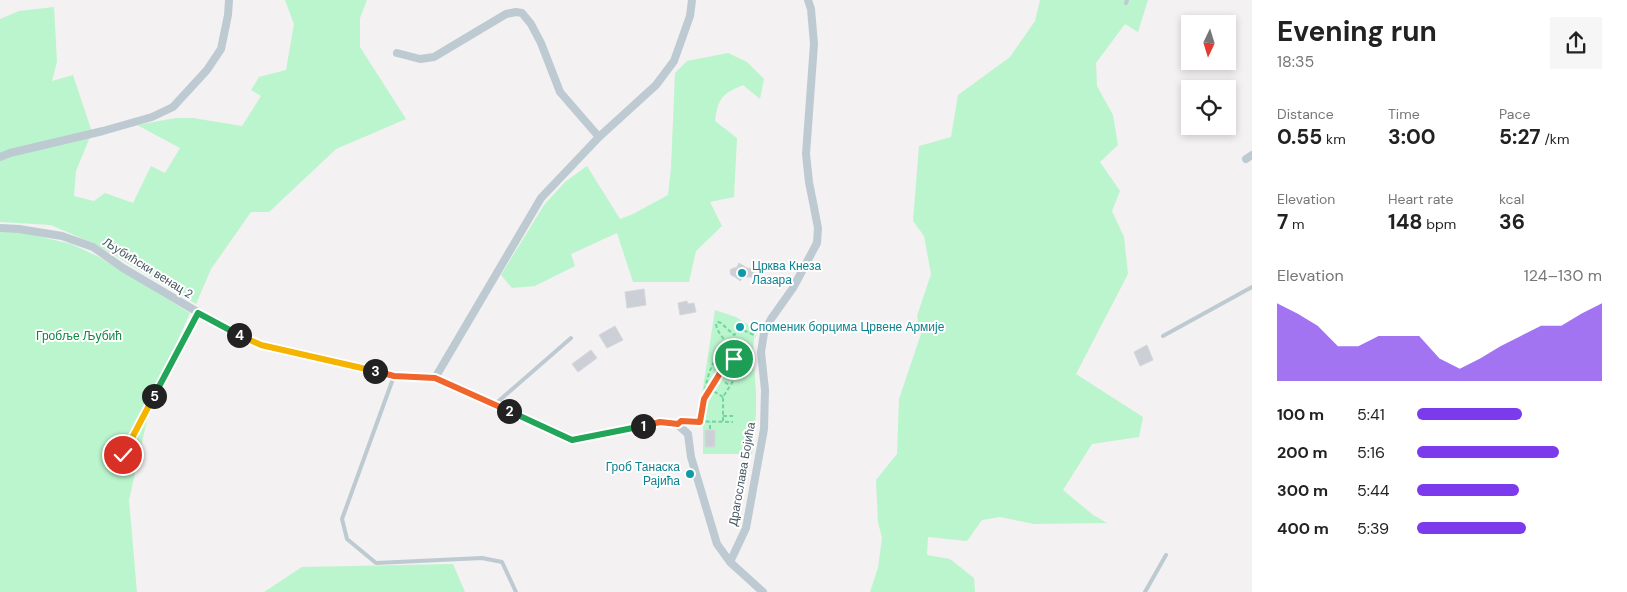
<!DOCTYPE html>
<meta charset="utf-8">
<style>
body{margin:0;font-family:"DM Sans",sans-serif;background:#f6f6f6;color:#222;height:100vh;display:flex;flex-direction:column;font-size:19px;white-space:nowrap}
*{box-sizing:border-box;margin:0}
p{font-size:16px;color:#767676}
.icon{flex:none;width:28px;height:28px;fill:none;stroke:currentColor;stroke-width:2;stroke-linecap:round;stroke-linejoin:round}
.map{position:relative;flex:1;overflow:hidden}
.details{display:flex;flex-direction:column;background:#fff;width:375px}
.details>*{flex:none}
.needle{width:32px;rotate:184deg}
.tools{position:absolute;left:1181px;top:15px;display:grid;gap:10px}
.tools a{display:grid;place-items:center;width:55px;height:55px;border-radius:0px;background:#fff;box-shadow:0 2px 8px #0003;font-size:25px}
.pin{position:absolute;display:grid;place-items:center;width:42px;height:42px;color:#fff;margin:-21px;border:2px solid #fff;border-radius:50%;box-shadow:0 1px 5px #0007}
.km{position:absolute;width:25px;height:25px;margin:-12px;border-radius:50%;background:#222;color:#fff;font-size:14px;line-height:25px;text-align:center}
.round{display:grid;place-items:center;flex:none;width:52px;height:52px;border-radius:0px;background:#f6f6f6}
.head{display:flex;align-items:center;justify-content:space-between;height:85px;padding:0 25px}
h1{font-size:28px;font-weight:700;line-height:38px}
.stats{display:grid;grid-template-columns:repeat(3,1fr);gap:8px;height:85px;padding:5px 25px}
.stats div{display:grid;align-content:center}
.stats b{font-size:21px;font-weight:700}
.stats small{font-size:14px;font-weight:400}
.stats p{font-size:14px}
.chart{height:140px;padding:10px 25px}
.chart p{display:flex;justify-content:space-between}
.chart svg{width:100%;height:90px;margin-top:5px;fill:#7c3aed;opacity:.7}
ul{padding:0 25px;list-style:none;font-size:16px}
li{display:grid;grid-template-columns:80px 60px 1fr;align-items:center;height:38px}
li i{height:12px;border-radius:6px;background:#7c3aed}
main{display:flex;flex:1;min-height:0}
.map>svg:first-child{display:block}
.green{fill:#bbf5cd}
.building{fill:#ccd0d6;stroke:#d4d7dd}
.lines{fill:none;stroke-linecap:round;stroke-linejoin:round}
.path{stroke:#6fd79c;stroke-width:2;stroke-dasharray:4 2.5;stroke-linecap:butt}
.lane{stroke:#bdcad2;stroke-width:4}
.street{stroke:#bdcad2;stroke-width:8}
.split-1-casing{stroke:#fff;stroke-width:10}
.split-2-casing{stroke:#fff;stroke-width:10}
.split-3-casing{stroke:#fff;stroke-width:10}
.split-4-casing{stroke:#fff;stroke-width:10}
.split-5-casing{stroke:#fff;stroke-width:10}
.split-6-casing{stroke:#fff;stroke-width:10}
.split-1{stroke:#f0652b;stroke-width:6}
.split-2{stroke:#22a559;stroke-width:6}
.split-3{stroke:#f0652b;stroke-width:6}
.split-4{stroke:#f5b400;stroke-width:6}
.split-5{stroke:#22a559;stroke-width:6}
.split-6{stroke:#f5b400;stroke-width:6}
.culture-dot{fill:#0f9aa8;stroke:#fff;stroke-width:2}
.labels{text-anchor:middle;stroke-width:4;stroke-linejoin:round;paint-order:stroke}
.culture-label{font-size:12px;fill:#0d838f;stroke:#fff;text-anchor:start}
.street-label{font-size:12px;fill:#465661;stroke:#fff}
.park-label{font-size:12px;fill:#0c8740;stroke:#fff}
</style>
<main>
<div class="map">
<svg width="1252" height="592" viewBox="0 0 1252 592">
<rect width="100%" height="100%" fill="#f3f1f1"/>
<path class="green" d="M285 0H367L360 18V47L406 119 336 149 269 212H251L211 269 196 304 97 245 51 225 0 222V19L19 11 54 7 57 62 52 81 73 75 92 132 76 171 74 196 94 201 105 193 133 203 151 166 165 173 180 148 137 125 176 118H193L242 126 261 96 251 90 259 77 286 70 294 24Z
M1040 0H1148L1138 32 1125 24 1096 63 1097 86 1113 115 1118 145 1100 162 1120 191 1112 211 1124 237 1128 274 1076 374 1143 417 1139 437 1092 444 1063 490 1093 515 1107 523 1034 524 1000 517 982 520 967 541 928 537 927 555 950 559 974 578 975 592H870L878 568 882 538 878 522 876 480 897 454 899 399 921 334 917 316 931 274 924 236 913 221 919 146 951 137 958 95 1010 57 1035 21Z
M728 53 747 62 764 79 760 99 743 85C722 94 718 98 715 121L737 138 734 197 710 202 722 226 696 251 689 282H633L617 233 571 254 575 266 535 286 512 288 501 275 544 205 565 182 587 166 620 219 633 214 668 195 671 168 675 73 687 61Z
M0 231 21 232 71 244 99 257 190 313 152 398 129 500 137 592H0Z
M715 310 736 317 755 329 753 351 756 392V413L752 454H703V427L697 426Z
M453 564 465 592H264L302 567Z"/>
<path class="building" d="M739 263 747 268 754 269 753 277H744L740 281 735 277 731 275 730 271 731 269 737 267Z
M644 289 646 305 627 308 625 292Z
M687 301 688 304 694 303 696 312 680 315 678 303Z
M615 326 623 340 607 348 599 335Z
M1147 345 1153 360 1140 366 1134 352Z
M591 350 597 358 578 372 572 364Z
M705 430H715V447H705Z"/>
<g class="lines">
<path class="path" d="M729 374C745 349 718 341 716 324L718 322 721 323 734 335 743 330 756 336
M717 377 722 381
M725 382 730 386
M723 397 710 389 721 369 735 378 723 397V421
M705 398 710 389
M723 416H733
M686 421 733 422
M700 422C705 393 705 364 728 344
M710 429V422"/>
<path class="lane" d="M1126 3 1127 0
M1163 336 1252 287
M394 376 342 519 347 539 376 563 482 558 502 562 516 592
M494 405 571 338
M123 455 199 313
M1145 592 1166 555"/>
<path class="street" d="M397 53 420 59 434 57 506 14 516 12 522 13 531 24 541 43 560 92 599 137
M0 157 10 153 103 131 152 117 173 107 207 70 221 49 228 15 229 0
M1246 159 1252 155
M0 228 19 229 62 236 93 247 123 268 228 330 261 345 394 376 435 378 572 440 660 422 677 424 688 434 691 457 717 544 730 562 763 592
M435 378 541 198 599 137 656 85 674 61 690 16 692 0
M730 562 746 528 764 429 765 390 761 352 764 333 771 319 793 288 817 243 818 228 809 182 806 154 814 44 811 9 808 0"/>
</g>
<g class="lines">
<defs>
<path id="split-1" d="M643 426 660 422 678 424 681 421 700 422 704 399 722 370 729 374 732 367 734 359"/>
<path id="split-2" d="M509 411 572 440 643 426"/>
<path id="split-3" d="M375 371 394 376 435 378 509 411"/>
<path id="split-4" d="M239 335 261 345 375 371"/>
<path id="split-5" d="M154 396 198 313 239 335"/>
<path id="split-6" d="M123 455 154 396"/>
</defs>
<use href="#split-1" class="split-1-casing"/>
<use href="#split-2" class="split-2-casing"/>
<use href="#split-3" class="split-3-casing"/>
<use href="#split-4" class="split-4-casing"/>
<use href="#split-5" class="split-5-casing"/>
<use href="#split-6" class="split-6-casing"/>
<use href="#split-1" class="split-1"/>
<use href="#split-2" class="split-2"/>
<use href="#split-3" class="split-3"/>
<use href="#split-4" class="split-4"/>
<use href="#split-5" class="split-5"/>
<use href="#split-6" class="split-6"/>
</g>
<g class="culture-dot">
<circle cx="742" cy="273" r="5"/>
<circle cx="740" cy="327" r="5"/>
<circle cx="690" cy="474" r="5"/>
</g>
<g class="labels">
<g class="culture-label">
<text x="752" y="270">Црква Кнеза<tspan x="752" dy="14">Лазара</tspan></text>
<text x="750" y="331">Споменик борцима Црвене Армије</text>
<text x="680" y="471" text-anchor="end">Гроб Танаска<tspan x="680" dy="14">Рајића</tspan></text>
</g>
<g class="street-label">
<text transform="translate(148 268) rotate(32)" y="4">Љубићски венац 2</text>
<text transform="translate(742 474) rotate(-80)" y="4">Драгослава Бојића</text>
</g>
<g class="park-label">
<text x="79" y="340">Гробље Љубић</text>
</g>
</g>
</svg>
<div class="tools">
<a><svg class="needle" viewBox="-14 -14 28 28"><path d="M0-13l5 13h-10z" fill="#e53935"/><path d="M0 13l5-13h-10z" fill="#767676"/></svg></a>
<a><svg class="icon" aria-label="locate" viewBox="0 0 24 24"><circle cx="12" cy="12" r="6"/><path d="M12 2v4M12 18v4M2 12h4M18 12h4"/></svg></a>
</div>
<div class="pin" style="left:734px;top:359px;background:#1e9e55"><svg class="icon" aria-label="arrive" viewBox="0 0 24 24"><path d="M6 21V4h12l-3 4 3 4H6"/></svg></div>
<div class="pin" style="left:123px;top:455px;background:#d93025"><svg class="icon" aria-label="check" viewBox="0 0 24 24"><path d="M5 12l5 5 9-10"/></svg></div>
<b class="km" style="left:643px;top:426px">1</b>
<b class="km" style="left:509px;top:411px">2</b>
<b class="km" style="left:375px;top:371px">3</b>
<b class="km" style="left:239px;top:335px">4</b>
<b class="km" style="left:154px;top:396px">5</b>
</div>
<section class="details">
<div class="head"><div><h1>Evening run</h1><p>18:35</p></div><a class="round"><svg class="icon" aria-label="share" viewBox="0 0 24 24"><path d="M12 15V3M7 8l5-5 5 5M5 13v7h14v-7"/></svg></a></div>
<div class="stats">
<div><p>Distance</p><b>0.55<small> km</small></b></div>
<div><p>Time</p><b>3:00</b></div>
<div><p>Pace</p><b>5:27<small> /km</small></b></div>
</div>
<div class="stats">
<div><p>Elevation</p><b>7<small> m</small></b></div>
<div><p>Heart rate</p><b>148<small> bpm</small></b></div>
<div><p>kcal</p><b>36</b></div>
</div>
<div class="chart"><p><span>Elevation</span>124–130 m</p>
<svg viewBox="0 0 160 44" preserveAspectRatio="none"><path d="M0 44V6L10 11L20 17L30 27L40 27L50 22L60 22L70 22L80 33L90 38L100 33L110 27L120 22L130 17L140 17L150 11L160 6V44z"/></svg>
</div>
<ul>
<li><b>100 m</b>5:41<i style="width:57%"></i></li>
<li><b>200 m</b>5:16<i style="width:77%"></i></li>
<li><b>300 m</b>5:44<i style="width:55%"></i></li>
<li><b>400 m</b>5:39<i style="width:59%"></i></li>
</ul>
</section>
</main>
